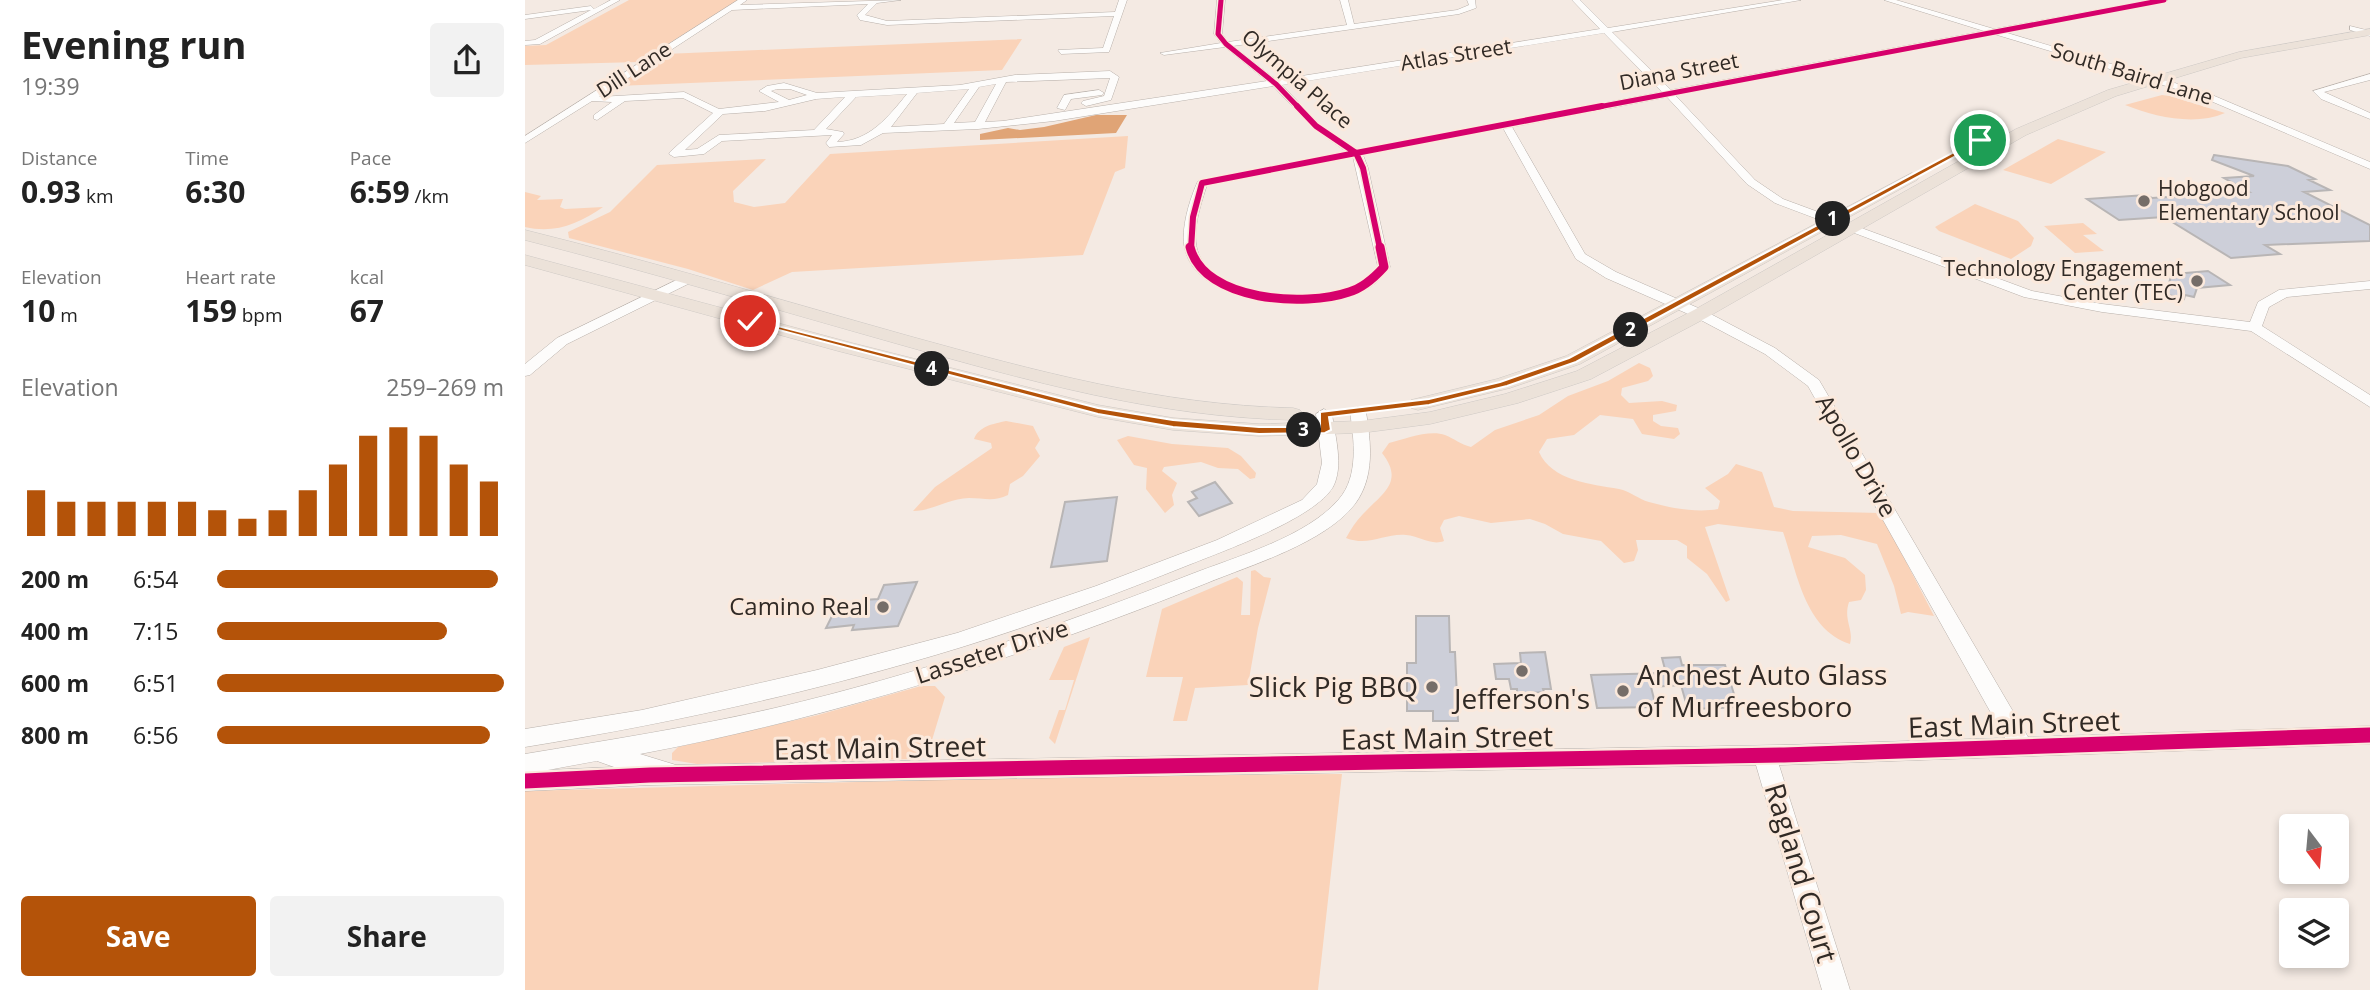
<!DOCTYPE html>
<meta charset="utf-8">
<style>
body{margin:0;font-family:"Open Sans",sans-serif;background:#f2f2f2;color:#222;height:100vh;display:flex;flex-direction:column;font-size:26px;white-space:nowrap}
*{box-sizing:border-box;margin:0}
p{font-size:23px;color:#767676}
.icon{flex:none;width:38px;height:38px;fill:none;stroke:currentColor;stroke-width:2;stroke-linecap:round;stroke-linejoin:round}
.map{position:relative;flex:1;overflow:hidden}
.panel{display:flex;flex-direction:column;background:#fff;width:525px}
.panel>*{flex:none}
.needle{width:46px;rotate:164deg}
.tools{position:absolute;left:1754px;top:814px;display:grid;gap:14px}
.tools a{display:grid;place-items:center;width:70px;height:70px;border-radius:7px;background:#fff;box-shadow:0 4px 10px #0003;font-size:35px}
.pin{position:absolute;display:grid;place-items:center;width:60px;height:60px;color:#fff;margin:-30px;border:4px solid #fff;border-radius:50%;box-shadow:0 2px 7px #0007}
.km{position:absolute;width:35px;height:35px;margin:-18px;border-radius:50%;background:#222;color:#fff;font-size:19px;line-height:35px;text-align:center}
.round{display:grid;place-items:center;flex:none;width:74px;height:74px;border-radius:7px;background:#f2f2f2}
.head{display:flex;align-items:center;justify-content:space-between;height:119px;padding:0 21px}
h1{font-size:38px;font-weight:700;line-height:52px}
.stats{display:grid;grid-template-columns:repeat(3,1fr);gap:10px;height:119px;padding:7px 21px}
.stats div{display:grid;align-content:center}
.stats b{font-size:30px;font-weight:700}
.stats small{font-size:19px;font-weight:400}
.stats p{font-size:19px}
.chart{height:196px;padding:14px 21px}
.chart p{display:flex;justify-content:space-between}
.chart svg{width:100%;height:126px;margin-top:7px;stroke:#b45309;stroke-width:6}
.primary-button{display:flex;gap:14px;margin-top:auto;padding:14px 21px}
.primary-button a{flex:1;height:80px;border-radius:7px;background:#b45309;color:#fff;font-size:28px;font-weight:700;line-height:80px;text-align:center}
.primary-button a+a{background:#f2f2f2;color:#222}
ul{padding:0 21px;list-style:none;font-size:23px}
li{display:grid;grid-template-columns:112px 84px 1fr;align-items:center;height:52px}
li i{height:18px;border-radius:9px;background:#b45309}
main{display:flex;flex:1;min-height:0}
.map>svg:first-child{display:block}
.green{fill:#fad3b9}
.water{fill:#e0a476}
.building{fill:#cdcfd9;stroke:#b8b5b5;stroke-width:2}
.lines{fill:none;stroke-linecap:round;stroke-linejoin:round}
.minor-casing{stroke:#b8b0aa;stroke-width:1}
.major-casing{stroke:#cec9c5;stroke-width:1}
.minor{fill:#fdfcfb;fill-rule:evenodd}
.major{fill:#ece2d9;fill-rule:evenodd}
.cycleway-far3-casing{stroke:#fbe9dc;stroke-width:7}
.cycleway-far2-casing{stroke:#fbe9dc;stroke-width:9}
.cycleway-far1-casing{stroke:#fbe9dc;stroke-width:12}
.cycleway-casing{stroke:#fbe9dc;stroke-width:19}
.cycleway-far3{stroke:#d6006c;stroke-width:5}
.cycleway-far2{stroke:#d6006c;stroke-width:6}
.cycleway-far1{stroke:#d6006c;stroke-width:9}
.cycleway{stroke:#d6006c;stroke-width:15}
.route{fill:#b45309;stroke:#fff;stroke-width:2}
.poi-dot{fill:#756d68;stroke:#fbe9dc;stroke-width:2.5}
.labels{text-anchor:middle;stroke-width:6;stroke-linejoin:round;paint-order:stroke}
.far-street-label{font-size:21px;fill:#312a25;stroke:#fbe9dc}
.far-poi-label{font-size:21px;fill:#312a25;stroke:#fbe9dc;text-anchor:start}
.street-label{font-size:24px;fill:#312a25;stroke:#fbe9dc}
.poi-label{font-size:24px;fill:#312a25;stroke:#fbe9dc;text-anchor:end}
.near-poi-label{font-size:28px;fill:#312a25;stroke:#fbe9dc;text-anchor:start}
.near-street-label{font-size:28px;fill:#312a25;stroke:#fbe9dc}
</style>
<main>
<section class="panel">
<div class="head"><div><h1>Evening run</h1><p>19:39</p></div><a class="round"><svg class="icon" aria-label="share" viewBox="0 0 24 24"><path d="M12 15V3M7 8l5-5 5 5M5 13v7h14v-7"/></svg></a></div>
<div class="stats">
<div><p>Distance</p><b>0.93<small> km</small></b></div>
<div><p>Time</p><b>6:30</b></div>
<div><p>Pace</p><b>6:59<small> /km</small></b></div>
</div>
<div class="stats">
<div><p>Elevation</p><b>10<small> m</small></b></div>
<div><p>Heart rate</p><b>159<small> bpm</small></b></div>
<div><p>kcal</p><b>67</b></div>
</div>
<div class="chart"><p><span>Elevation</span>259–269 m</p>
<svg viewBox="0 0 160 44" preserveAspectRatio="none"><path d="M5 44V28M15 44V32M25 44V32M35 44V32M45 44V32M55 44V32M65 44V35M75 44V38M85 44V35M95 44V28M105 44V19M115 44V9M125 44V6M135 44V9M145 44V19M155 44V25"/></svg>
</div>
<ul>
<li><b>200 m</b>6:54<i style="width:98%"></i></li>
<li><b>400 m</b>7:15<i style="width:80%"></i></li>
<li><b>600 m</b>6:51<i style="width:100%"></i></li>
<li><b>800 m</b>6:56<i style="width:95%"></i></li>
</ul>
<div class="primary-button"><a>Save</a><a>Share</a></div>
</section>
<div class="map">
<svg width="1845" height="990" viewBox="0 0 1845 990">
<rect width="100%" height="100%" fill="#f4eae3"/>
<path class="green" d="M104 0H214L114 62 0 65V46L21 45Z
M497 39 477 70 92 86 140 54Z
M1637 95 1645 96 1700 113C1670 126 1630 117 1600 105Z
M603 136 600 168 590 172 558 255 267 272 228 290 163 269 44 238 43 232 85 212 132 165 241 159 208 191 209 202 229 207 260 203 305 154Z
M1533 139 1581 152 1526 184 1478 170Z
M0 192 16 196 12 200 38 199 35 207 40 209 78 207C54 224 29 234 0 227Z
M1450 204 1493 221 1509 238 1506 246 1486 259 1414 231 1410 227Z
M1558 223 1572 234 1558 235 1579 251 1550 253 1519 226Z
M1114 363 1125 368 1128 376 1123 381 1097 388 1096 395 1104 403 1137 401 1152 405 1151 411 1128 415V421L1136 426 1153 428 1155 434 1149 439 1117 434 1108 419 1075 415 1049 435 1022 439 1014 452C1027 481 1066 484 1094 489 1105 491 1113 499 1124 502 1145 508 1172 513 1193 509L1195 501 1180 488 1203 474 1211 464 1237 472 1249 507 1268 511 1356 513 1409 616 1383 612 1376 614 1369 586 1352 544 1316 535 1287 536 1283 547 1320 558 1340 575 1341 590 1336 600 1324 602C1318 620 1329 629 1325 644 1279 629 1272 571 1258 532L1193 524 1180 527 1205 600 1201 602 1182 574 1162 558V546L1152 540H1111L1113 550 1109 561 1099 563 1076 541 1038 534 1020 524 1005 519 966 523 934 516 919 520 915 528 919 541C906 546 895 536 881 535 860 533 844 547 821 538 826 529 831 521 838 514 857 494 880 482 857 453L864 443C879 439 905 429 920 435 930 439 935 444 946 447L970 430 1014 415 1043 396 1083 381Z
M481 421 508 426 515 440 510 448 515 456 498 476 485 484 483 495C469 502 459 498 444 498 425 498 408 511 388 511L410 487 467 448 466 443 449 439C454 426 468 424 481 421Z
M603 436 647 444 703 448 716 456 731 473 730 478 725 479 713 469 693 468 676 462 639 467 637 471 652 483 647 495 649 505 640 513 621 489 622 468 609 465 592 440Z
M730 570 739 577 746 578 733 628 723 685 670 688 662 721H648L658 677H621L637 609 712 577 718 582 716 615H725L726 571Z
M565 637 530 744 524 738 534 710H540L549 680H524L539 647Z
M396 686H410L420 697 404 750 391 759 172 764 147 760V753L153 747 293 715Z
M817 774 793 990H0V791L553 776Z"/>
<path class="water" d="M571 115H602L591 133 455 140V134L483 128 495 130 519 127Z"/>
<path class="building" d="M1689 155 1763 166 1790 179 1784 180 1805 190 1779 192 1845 225V241L1740 245 1755 254 1706 258 1639 217 1594 220 1562 199 1621 195 1627 198 1724 192 1699 178 1729 176 1687 160Z
M1683 271 1705 285 1672 288 1669 297 1660 295 1659 299 1640 294 1646 277 1649 278 1650 274Z
M690 482 707 503 674 516 663 502 672 498 667 492Z
M592 497 582 561 526 567 540 502Z
M392 582 373 626 327 630 329 625 301 628 311 608 336 606 339 600 353 599 359 585Z
M891 616H924L925 652H930L933 721H908V711H882V663H891Z
M1020 652 1026 689H1018L1019 692 992 694V689H986L984 679H971L969 664 996 663 995 653Z
M1155 657 1157 665H1200L1213 707 1169 709 1161 703 1156 685 1126 687 1131 707 1072 708 1066 675 1141 673 1137 658Z"/>
<g class="lines">
<defs>
<path id="minor" d="M86 0H95L15 44 0 45V41L10 40 66 10 0 19V15L66 6 69 9Z
M213 0H222L215 5 376 0 352 3 340 15 362 21 590 12 594 0H602L584 52 536 54 533 50 578 48 589 16 362 25 335 20 332 15 343 4 207 10 74 97 159 92 194 109 254 102 234 91 242 86 259 83 292 93 435 85 490 75 585 71 594 77 586 100 561 106 556 103 558 101 579 96 585 78 481 82 460 122 478 121 742 81 700 47 639 55 635 53 696 43 689 34 692 0H700L697 34 703 42 822 25 815 0H823L829 24 932 10 944 5 942 0H950L951 8 934 14 708 46 751 80 1075 29 1047 0H1055L1083 28 1258 0H1276L1087 32 1146 90 1459 31 1359 0H1371L1469 29 1627 0H1643L1479 32 1680 92 1845 162V169L1674 96 1469 34 1150 95 1230 180 1258 199 1507 291 1577 304 1725 322 1733 302 1754 290 1845 281V289L1762 297 1744 307 1737 326 1845 395V407L1726 331 1577 312 1499 297 1250 203 1222 184 1142 97 987 127 1060 254 1091 272 1180 311 1250 348 1294 380 1503 737 1845 726V744L1254 765 1325 990H1297L1231 765 125 785 0 791V754C84 740 168 727 250 708 391 675 529 628 664 575 710 557 782 537 814 499 834 476 829 439 825 412L833 407 841 412C846 443 850 477 830 504 800 543 726 565 682 583 498 657 310 717 115 754L151 765 1259 745 1480 738 1283 386 1240 354 1170 317 1081 278 1051 259 978 128 838 155 843 168 865 267C857 279 846 288 832 294 788 312 673 307 660 249 655 230 665 198 673 181L822 152 788 128 748 86 529 121 453 129 358 133 336 145 304 147 301 143 307 135 197 141 179 154 149 157 144 154 145 152 188 113 158 98 100 101 72 120 69 119V115L87 102 67 101 0 143V136ZM1079 33 1137 92 833 150 794 124 757 85ZM471 84 450 122 429 123 454 87ZM252 89H265L282 95 264 100 246 91ZM444 89 419 124 366 127 392 93ZM382 94C363 117 345 141 312 142L319 134 318 132 301 129 331 97ZM320 97 289 130 194 135 172 149 160 150 198 114 240 111 291 99ZM828 157 853 267C844 276 834 284 822 288 784 303 684 297 672 249 667 230 676 203 682 185ZM72 761 89 767 23 770Z
M1825 26 1845 31V36L1825 30Z
M1845 74V80L1799 92 1845 113V119L1796 99 1788 91Z
M574 90 579 93 577 95 546 99 540 110 532 108 539 95Z
M162 275 169 279 167 282 42 344 5 375 0 376V364L32 338Z
M799 409 807 414C810 436 819 466 808 487 790 518 701 550 666 564 591 594 515 623 437 647 294 691 147 723 0 747V729L117 710 292 670 432 633 571 586 692 540 777 500 792 484 797 463 791 414Z"/>
<path id="major" d="M1845 29V35L1716 58 1591 96 1501 135 1181 318 1066 379 993 403 905 424 836 433 734 436 648 430 573 417 313 351 0 265V255L327 343 573 405 648 418 734 424 836 421 905 412 980 394 1052 371 1169 310 1491 129 1583 90 1714 52Z
M1387 173 1394 177 1392 180 1055 364 985 388 893 410 886 408 883 404 886 400 972 379 1041 356Z
M0 230C129 262 256 300 384 336 511 371 635 405 768 408L775 410 778 414 775 418 768 420C631 417 504 381 373 344 249 309 125 272 0 240Z"/>
</defs>
<use href="#minor" class="minor-casing"/>
<use href="#major" class="major-casing"/>
<use href="#minor" class="minor"/>
<use href="#major" class="major"/>
<defs>
<path id="cycleway-far3" d="M696 0 693 34 701 44 751 84 774 108
M1068 108 1639 0"/>
<path id="cycleway-far2" d="M772 106 791 126 831 153
M831 153 838 168 855 249
M831 153 1077 106
M666 249 668 217 677 183 831 153"/>
<path id="cycleway-far1" d="M665 247C679 302 781 307 824 292 838 288 849 278 859 267L855 247"/>
<path id="cycleway" d="M0 781 125 775 1259 755 1845 735"/>
</defs>
<use href="#cycleway-far3" class="cycleway-far3-casing"/>
<use href="#cycleway-far2" class="cycleway-far2-casing"/>
<use href="#cycleway-far1" class="cycleway-far1-casing"/>
<use href="#cycleway" class="cycleway-casing"/>
<use href="#cycleway-far3" class="cycleway-far3"/>
<use href="#cycleway-far2" class="cycleway-far2"/>
<use href="#cycleway-far1" class="cycleway-far1"/>
<use href="#cycleway" class="cycleway"/>
</g>
<path class="route" d="M1455 138 1457 142 1051 362 982 386 904 405 804 417 806 430 800 433 734 434 648 427 573 414 220 321 225 319 573 408 648 420 734 427H795V412L904 399 975 382 1044 358Z"/>
<g class="poi-dot">
<circle cx="1619" cy="201" r="7"/>
<circle cx="1672" cy="281" r="7"/>
<circle cx="358" cy="607" r="7"/>
<circle cx="997" cy="671" r="7"/>
<circle cx="907" cy="687" r="7"/>
<circle cx="1098" cy="691" r="7"/>
</g>
<g class="labels">
<g class="far-street-label">
<text transform="translate(931 55) rotate(-9)" y="7">Atlas Street</text>
<text transform="translate(109 70) rotate(-33)" y="7">Dill Lane</text>
<text transform="translate(1154 72) rotate(-11)" y="7">Diana Street</text>
<text transform="translate(1607 74) rotate(17)" y="7">South Baird Lane</text>
<text transform="translate(772 79) rotate(41)" y="7">Olympia Place</text>
</g>
<g class="far-poi-label">
<text x="1633" y="196">Hobgood<tspan x="1633" dy="24">Elementary School</tspan></text>
<text x="1658" y="276" text-anchor="end">Technology Engagement<tspan x="1658" dy="24">Center (TEC)</tspan></text>
</g>
<g class="street-label">
<text transform="translate(1331 456) rotate(60)" y="8">Apollo Drive</text>
<text transform="translate(467 652) rotate(-18)" y="8">Lasseter Drive</text>
</g>
<g class="poi-label">
<text x="344" y="615">Camino Real</text>
</g>
<g class="near-poi-label">
<text x="1112" y="685">Anchest Auto Glass<tspan x="1112" dy="32">of Murfreesboro</tspan></text>
<text x="893" y="697" text-anchor="end">Slick Pig BBQ</text>
<text x="997" y="709" text-anchor="middle">Jefferson's</text>
</g>
<g class="near-street-label">
<text transform="translate(1489 724) rotate(-2)" y="10">East Main Street</text>
<text transform="translate(922 738) rotate(-1)" y="10">East Main Street</text>
<text transform="translate(355 748) rotate(-1)" y="10">East Main Street</text>
<text transform="translate(1276 873) rotate(73)" y="10">Ragland Court</text>
</g>
</g>
</svg>
<div class="tools">
<a><svg class="needle" viewBox="-14 -14 28 28"><path d="M0-13l5 13h-10z" fill="#e53935"/><path d="M0 13l5-13h-10z" fill="#767676"/></svg></a>
<a><svg class="icon" aria-label="layers" viewBox="0 0 24 24"><path d="M12 4l9 5-9 5-9-5zM3 14l9 5 9-5"/></svg></a>
</div>
<div class="pin" style="left:1455px;top:140px;background:#1e9e55"><svg class="icon" aria-label="arrive" viewBox="0 0 24 24"><path d="M6 21V4h12l-3 4 3 4H6"/></svg></div>
<div class="pin" style="left:225px;top:321px;background:#d93025"><svg class="icon" aria-label="check" viewBox="0 0 24 24"><path d="M5 12l5 5 9-10"/></svg></div>
<b class="km" style="left:1308px;top:219px">1</b>
<b class="km" style="left:1106px;top:330px">2</b>
<b class="km" style="left:779px;top:430px">3</b>
<b class="km" style="left:407px;top:369px">4</b>
</div>
</main>
